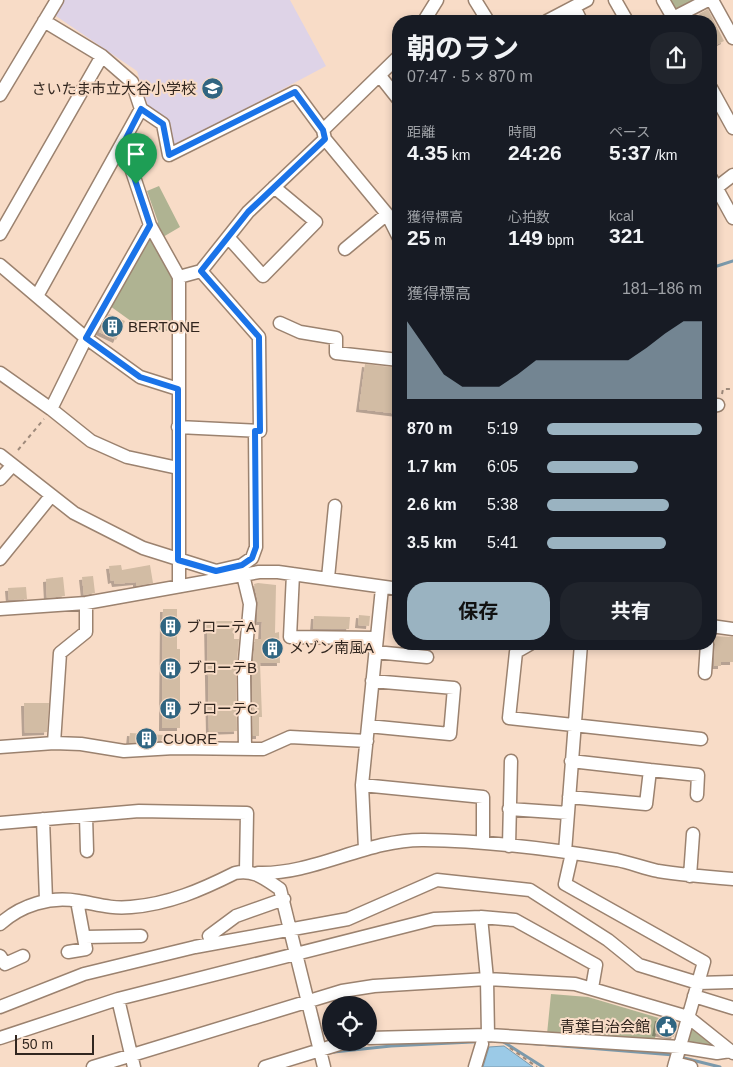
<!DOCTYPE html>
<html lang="ja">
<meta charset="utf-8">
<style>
body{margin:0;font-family:Helvetica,"Noto Sans JP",sans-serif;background:#20242c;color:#f1f3f6;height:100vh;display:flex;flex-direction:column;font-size:19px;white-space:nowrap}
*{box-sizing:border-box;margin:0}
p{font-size:16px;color:#9ea1a6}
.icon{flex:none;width:28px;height:28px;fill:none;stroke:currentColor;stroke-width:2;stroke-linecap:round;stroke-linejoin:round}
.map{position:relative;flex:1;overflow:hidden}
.panel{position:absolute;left:392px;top:15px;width:325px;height:635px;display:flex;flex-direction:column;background:#171b24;border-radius:20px;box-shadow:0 2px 8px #0003}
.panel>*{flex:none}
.fabs{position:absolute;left:322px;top:996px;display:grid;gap:10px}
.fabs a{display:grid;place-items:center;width:55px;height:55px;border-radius:50%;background:#171b24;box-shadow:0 2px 8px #0003;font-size:25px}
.scale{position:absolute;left:15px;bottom:12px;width:79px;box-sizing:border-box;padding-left:5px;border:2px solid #31261f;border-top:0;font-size:14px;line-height:18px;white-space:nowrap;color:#31261f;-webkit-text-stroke:4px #f8dcc7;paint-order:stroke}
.pin{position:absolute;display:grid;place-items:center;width:42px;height:42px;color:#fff;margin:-51px -21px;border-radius:50% 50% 50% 0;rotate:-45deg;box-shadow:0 0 5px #0007}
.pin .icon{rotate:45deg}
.round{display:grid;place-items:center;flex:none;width:52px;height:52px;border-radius:20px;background:#20242c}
.head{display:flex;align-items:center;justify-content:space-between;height:85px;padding:0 15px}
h1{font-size:28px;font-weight:700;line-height:38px}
.figures{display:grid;grid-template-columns:repeat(3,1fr);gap:8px;height:85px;padding:5px 15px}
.figures div{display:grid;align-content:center}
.figures b{font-size:21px;font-weight:700}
.figures small{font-size:14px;font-weight:400}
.figures p{font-size:14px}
.chart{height:140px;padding:10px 15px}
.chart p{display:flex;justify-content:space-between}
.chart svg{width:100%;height:90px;margin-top:5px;fill:#9ab3c1;opacity:.7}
.action{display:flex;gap:10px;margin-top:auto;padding:10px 15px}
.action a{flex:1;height:58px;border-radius:20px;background:#9ab3c1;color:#111;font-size:20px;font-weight:700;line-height:58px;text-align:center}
.action a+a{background:#20242c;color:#f1f3f6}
ul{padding:0 15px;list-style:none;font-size:16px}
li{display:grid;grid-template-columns:80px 60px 1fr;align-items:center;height:38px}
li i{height:12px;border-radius:6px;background:#9ab3c1}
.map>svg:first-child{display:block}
.education{fill:#ded3e7}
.green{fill:#afb392}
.water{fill:#9bcae7;stroke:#7b99ab}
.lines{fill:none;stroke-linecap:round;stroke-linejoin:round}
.stream{stroke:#7b99ab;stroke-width:3}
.building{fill:#d2bca4;filter:url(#shadow)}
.minor-casing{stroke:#9b826f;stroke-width:15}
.path{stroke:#9e8a7b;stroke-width:2;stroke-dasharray:4 4;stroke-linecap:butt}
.minor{stroke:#fff;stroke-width:12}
.route-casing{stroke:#fff;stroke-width:10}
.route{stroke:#1a73e8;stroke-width:6}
.labels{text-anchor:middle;stroke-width:4;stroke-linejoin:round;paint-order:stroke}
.poi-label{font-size:15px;fill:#31261f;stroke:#f8dcc7;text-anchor:start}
</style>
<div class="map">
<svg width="733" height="1067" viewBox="0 0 733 1067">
<defs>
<filter id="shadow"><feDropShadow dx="-3" dy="3" stdDeviation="0" flood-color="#0004"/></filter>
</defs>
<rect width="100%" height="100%" fill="#f8dcc7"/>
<path class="education" d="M64 0H290L326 66 172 148 148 107 137 71 53 14Z"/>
<path class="green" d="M671 0H700L676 10Z
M159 186 180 227 163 237 157 225 158 222 147 191Z
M150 236 174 273 171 331 142 329 110 306Z
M551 994 588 997 659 1018 654 1043 547 1034Z
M688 1028H693L714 1045 713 1050 687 1043Z"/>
<path class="water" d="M504 1046 533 1067H483L489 1047Z"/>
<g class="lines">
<path class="stream" d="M711 268 733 261
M502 1041 543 1067
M526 1043 674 1055
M334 1052 391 1046 492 1041
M680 1057 720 1067"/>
</g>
<path class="building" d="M708 9 724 41 716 45 711 37V21H703L699 14Z
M109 314 125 321 116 340 99 332Z
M365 364 399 368V414L359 409Z
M121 565 122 570 150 565 153 583 136 586V582L115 584 114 580 111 581 109 566Z
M93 576 95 593 84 595 82 577Z
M63 577 65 596 47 598 46 579Z
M258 583 276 585 275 633 279 632 280 663H260L262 717H259V736H253L252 672 255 639H261L262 622H257L258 602 254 584Z
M26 587 27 599 9 600 8 588Z
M163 609H177V649H180V728H162Z
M359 615 370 616 369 626 358 625Z
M314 616 350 617 349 629H313Z
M207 621H234V639H239L236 672 237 731 209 732Z
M711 636 733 637V662H721V666H714L715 644Z
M24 703H49L47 732 25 733Z
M130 733 164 735V740L129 743Z
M658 1018 677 1022 674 1037 655 1033Z"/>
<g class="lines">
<defs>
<path id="minor" d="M475 0 488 21
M615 0 627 21
M663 0 675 21
M712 0 733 38
M574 7 581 21
M673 18 708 0
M44 21 102 56 132 82 141 109 163 124 169 155 295 92 323 130 325 139 387 214 399 238
M424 21 437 0
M547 21 587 0
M380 76 399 100
M711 88 733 128
M0 95 57 0
M323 130 399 56
M123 144 150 225 179 277V586
M711 178 733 218
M711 192 733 175
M150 225 86 338 51 409 91 441 127 457 178 468
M0 234 102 56
M228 237 263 276 316 222 274 187
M345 249 387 214
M0 265 86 338 140 377 178 389
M179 277 201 271 248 212 325 139
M37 296 141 109
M280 323 300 332 336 338V353L399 360
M0 373 51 409
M711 406 718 405
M178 427 260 431 259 337 201 271
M0 455 74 513 143 548 216 571 242 565 252 558 256 547 255 431
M0 479 12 466
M0 559 51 496
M293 574 290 637 376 638
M243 575 250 604 244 672 245 749
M328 578 335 506
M0 609 86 603 259 572H278L399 589
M711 626 733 629
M530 644 516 652 509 718 701 739
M375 652 427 657
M705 673 707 644
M368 726 450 734 454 688 372 681
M54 743 60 653 86 632V603
M0 747 54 743 81 744 124 751 174 748 263 749 290 737 367 741
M650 770 698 775 697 795
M362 785 483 797V843
M569 797 646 804 650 770 571 761
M509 809 568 813
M86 816 87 851
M43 819 46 900
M0 823 139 811 247 813 246 871
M509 846 511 761
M365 849 362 785 382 588
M565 852 581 644
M572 853 565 884 704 962 674 1067
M258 873C314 875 367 839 424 840 488 841 554 849 617 860 631 863 644 868 658 871 683 875 708 877 733 879
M690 876 693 834
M481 917 487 979 488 1035
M0 924C21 905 50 896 78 901 97 904 110 909 131 907 169 904 201 890 235 873 254 869 265 879 280 889L324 1067
M209 936 236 916 284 899
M85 937 141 936
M68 952 86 949 77 901
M0 956 5 964 23 956
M694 996 733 1008
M118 999 134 1067
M0 1007 84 974 195 947 348 919 437 880 530 890 608 940 639 965 698 983 733 982
M0 1038 118 999 434 919 481 917 515 920 596 965 592 988
M369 1038 488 1035 680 1047 717 1053 730 1051
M675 1063 691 1067
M93 1067 342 991 374 986 487 979 575 984 688 1017 733 1053
M265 1067 346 1042
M475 1067 482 1044"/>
</defs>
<use href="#minor" class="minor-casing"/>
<path class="path" d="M722 394 723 389H733
M18 450 44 419
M510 1048 537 1067"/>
<use href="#minor" class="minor"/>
</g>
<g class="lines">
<defs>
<path id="route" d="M295 92 323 130 325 139 248 212 201 271 259 337 260 431H255L256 547 252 558 242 565 216 571 178 560V389L140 377 86 338 150 225 123 144 141 109 163 124 169 155Z"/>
</defs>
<use href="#route" class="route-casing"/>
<use href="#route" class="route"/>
</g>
<defs>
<symbol id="school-disc" viewBox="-11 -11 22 22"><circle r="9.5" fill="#306581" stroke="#f8dcc7"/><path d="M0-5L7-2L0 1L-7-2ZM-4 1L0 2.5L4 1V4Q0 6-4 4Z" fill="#fff"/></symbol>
<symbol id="building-disc" viewBox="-11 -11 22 22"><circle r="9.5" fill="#306581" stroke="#f8dcc7"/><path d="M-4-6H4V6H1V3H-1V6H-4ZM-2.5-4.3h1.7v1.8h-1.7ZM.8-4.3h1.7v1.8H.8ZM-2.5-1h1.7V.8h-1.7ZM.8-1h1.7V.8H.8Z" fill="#fff"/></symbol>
<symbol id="civic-disc" viewBox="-11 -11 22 22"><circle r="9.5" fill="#306581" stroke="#f8dcc7"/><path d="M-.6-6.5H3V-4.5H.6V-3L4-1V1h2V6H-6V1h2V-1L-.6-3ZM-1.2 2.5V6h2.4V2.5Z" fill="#fff"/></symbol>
</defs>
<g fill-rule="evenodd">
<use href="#school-disc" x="200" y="76" width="25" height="25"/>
<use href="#building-disc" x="100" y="314" width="25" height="25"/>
<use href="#building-disc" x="158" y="614" width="25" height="25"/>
<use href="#building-disc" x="260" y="636" width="25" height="25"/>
<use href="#building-disc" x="158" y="656" width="25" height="25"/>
<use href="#building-disc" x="158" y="696" width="25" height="25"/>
<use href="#building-disc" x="134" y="726" width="25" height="25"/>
<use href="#civic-disc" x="654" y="1014" width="25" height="25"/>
</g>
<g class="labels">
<g class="poi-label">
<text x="196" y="94" text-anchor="end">さいたま市立大谷小学校</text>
<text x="128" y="332">BERTONE</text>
<text x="186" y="632">ブローテA</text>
<text x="289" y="653">メゾン南風A</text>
<text x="187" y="673">ブローテB</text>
<text x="187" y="714">ブローテC</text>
<text x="163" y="744">CUORE</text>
<text x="650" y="1032" text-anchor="end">青葉自治会館</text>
</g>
</g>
</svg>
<div class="fabs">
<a><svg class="icon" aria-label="locate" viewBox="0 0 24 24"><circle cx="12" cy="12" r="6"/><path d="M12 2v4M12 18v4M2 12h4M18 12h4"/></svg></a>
</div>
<div class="scale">50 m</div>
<div class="pin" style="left:136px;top:184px;background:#1e9e55"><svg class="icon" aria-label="arrive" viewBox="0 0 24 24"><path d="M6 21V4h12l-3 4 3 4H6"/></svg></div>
<section class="panel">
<div class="head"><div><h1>朝のラン</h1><p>07:47 · 5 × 870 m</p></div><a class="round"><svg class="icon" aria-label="share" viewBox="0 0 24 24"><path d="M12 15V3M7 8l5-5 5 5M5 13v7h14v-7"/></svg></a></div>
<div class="figures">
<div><p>距離</p><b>4.35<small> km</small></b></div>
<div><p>時間</p><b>24:26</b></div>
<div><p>ペース</p><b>5:37<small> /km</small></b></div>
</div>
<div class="figures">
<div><p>獲得標高</p><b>25<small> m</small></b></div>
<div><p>心拍数</p><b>149<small> bpm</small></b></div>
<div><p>kcal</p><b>321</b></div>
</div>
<div class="chart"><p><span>獲得標高</span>181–186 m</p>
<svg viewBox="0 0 160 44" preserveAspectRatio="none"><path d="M0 44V6L10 19L20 32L30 38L40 38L50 38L60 32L70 25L80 25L90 25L100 25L110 25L120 25L130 19L140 12L150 6L160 6V44z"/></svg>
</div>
<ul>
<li><b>870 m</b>5:19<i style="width:100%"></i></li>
<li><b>1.7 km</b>6:05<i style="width:59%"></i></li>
<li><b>2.6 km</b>5:38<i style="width:79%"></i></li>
<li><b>3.5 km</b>5:41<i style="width:77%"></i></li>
</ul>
<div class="action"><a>保存</a><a>共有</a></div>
</section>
</div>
